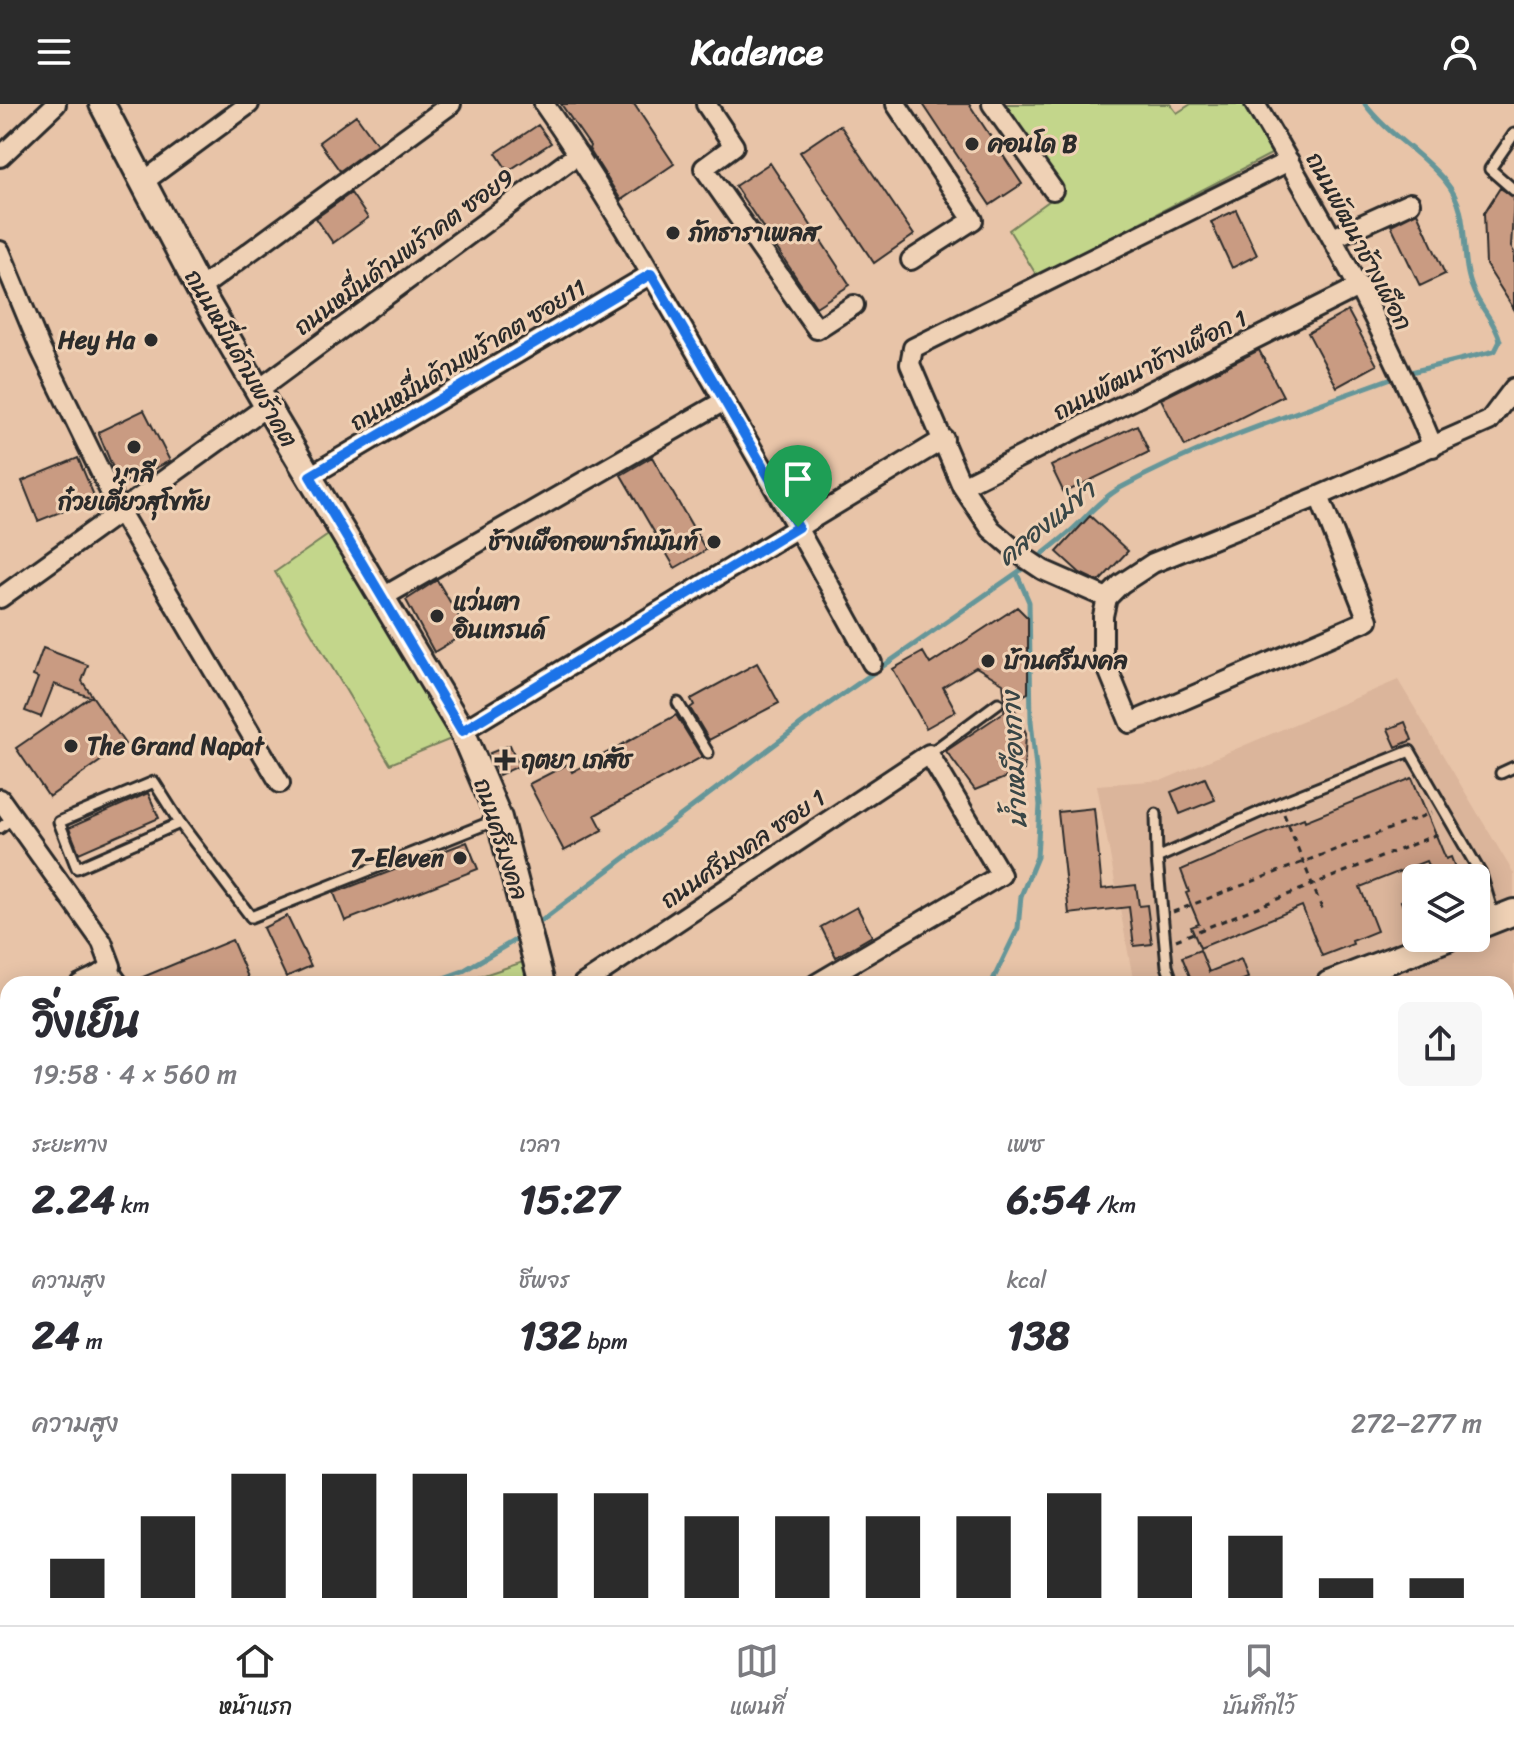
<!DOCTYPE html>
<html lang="th">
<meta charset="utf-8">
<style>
body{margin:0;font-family:Sriracha,"Playpen Sans Thai",sans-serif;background:#f7f7f7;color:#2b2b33;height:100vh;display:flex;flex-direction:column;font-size:30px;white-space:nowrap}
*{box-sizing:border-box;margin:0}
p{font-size:26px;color:#7c7c81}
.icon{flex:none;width:44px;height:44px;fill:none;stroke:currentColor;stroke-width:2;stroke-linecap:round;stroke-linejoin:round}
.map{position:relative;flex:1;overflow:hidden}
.drawer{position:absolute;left:0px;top:872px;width:1514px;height:650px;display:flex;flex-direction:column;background:#fff;border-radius:24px 24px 0 0;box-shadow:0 4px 20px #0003}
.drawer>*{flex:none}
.buttons{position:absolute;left:1402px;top:760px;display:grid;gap:16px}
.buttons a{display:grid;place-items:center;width:88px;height:88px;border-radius:12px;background:#fff;box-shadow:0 4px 20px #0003;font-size:40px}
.pin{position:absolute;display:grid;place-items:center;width:68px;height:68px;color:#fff;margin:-82px -34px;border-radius:50% 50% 50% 0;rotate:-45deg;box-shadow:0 0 8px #0007}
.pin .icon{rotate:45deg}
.round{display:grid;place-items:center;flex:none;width:84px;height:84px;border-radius:12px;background:#f7f7f7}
.headline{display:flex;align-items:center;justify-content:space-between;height:136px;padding:0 32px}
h1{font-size:44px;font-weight:800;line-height:60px}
.metrics{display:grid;grid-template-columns:repeat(3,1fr);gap:12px;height:136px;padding:8px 32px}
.metrics div{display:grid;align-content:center}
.metrics b{font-size:40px;font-weight:800}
.metrics small{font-size:22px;font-weight:400}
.metrics p{font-size:22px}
.chart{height:224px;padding:16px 32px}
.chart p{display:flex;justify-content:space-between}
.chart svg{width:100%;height:144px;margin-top:8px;stroke:#2b2b2b;stroke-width:6}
header{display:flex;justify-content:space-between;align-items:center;height:104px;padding:0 32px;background:#2b2b2b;color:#fff;font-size:36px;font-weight:800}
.tabs{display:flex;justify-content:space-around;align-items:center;height:112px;border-top:2px solid #e1e1e2;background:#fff;font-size:22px;color:#7c7c81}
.tabs a{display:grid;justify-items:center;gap:4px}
.tabs .selected{color:#2b2b2b}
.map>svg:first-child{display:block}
.built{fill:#dbb59b;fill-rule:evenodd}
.green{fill:#c3d68b;stroke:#77805b;stroke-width:2}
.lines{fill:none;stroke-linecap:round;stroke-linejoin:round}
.stream{stroke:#659699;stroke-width:5}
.building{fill:#c99b82;stroke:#2b2b2b;stroke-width:2}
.service-casing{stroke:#2b2b2b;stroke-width:15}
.minor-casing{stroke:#2b2b2b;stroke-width:24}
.tertiary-casing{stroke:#2b2b2b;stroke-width:30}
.path{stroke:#2b2b2b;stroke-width:3;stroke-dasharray:6 6;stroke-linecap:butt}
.service{stroke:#efd1b5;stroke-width:9}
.minor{stroke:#efd1b5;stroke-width:18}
.tertiary{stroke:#efd1b5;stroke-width:24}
.route-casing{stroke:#fff;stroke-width:16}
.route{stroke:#1a73e8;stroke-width:10}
.poi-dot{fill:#2b2b2b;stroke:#efd1b5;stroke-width:3}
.labels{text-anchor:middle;stroke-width:6;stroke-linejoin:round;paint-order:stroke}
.poi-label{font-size:24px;font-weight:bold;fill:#2b2b2b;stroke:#efd1b5;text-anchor:start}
.street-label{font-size:24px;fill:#2b2b2b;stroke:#efd1b5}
.water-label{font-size:26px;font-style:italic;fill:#394646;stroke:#efd1b5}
</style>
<header><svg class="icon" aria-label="menu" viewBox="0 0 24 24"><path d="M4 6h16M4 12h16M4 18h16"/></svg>Kadence<svg class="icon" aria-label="person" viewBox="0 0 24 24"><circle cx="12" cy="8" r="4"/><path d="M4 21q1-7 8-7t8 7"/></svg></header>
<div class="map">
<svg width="1514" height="1521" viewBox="0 0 1514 1521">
<rect width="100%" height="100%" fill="#e8c4a8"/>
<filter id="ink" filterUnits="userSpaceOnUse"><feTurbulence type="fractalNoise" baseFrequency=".0125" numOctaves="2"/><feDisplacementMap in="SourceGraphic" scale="16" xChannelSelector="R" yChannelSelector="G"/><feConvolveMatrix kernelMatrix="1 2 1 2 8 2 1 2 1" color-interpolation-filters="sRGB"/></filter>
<g filter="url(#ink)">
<path class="built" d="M1398 576 1514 770V1094L1506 1097V880H1134L1097 681 1163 676ZM1416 774H1476V834H1416Z
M717 1514H1001L988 1521H719Z
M1022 1514H1500L1502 1521H1017Z"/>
<path class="green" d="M1004 0H1170L1177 9 1191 0H1245L1273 49 1037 172 1009 126 1064 86Z
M337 425 456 633 390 660 275 468Z
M526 857 530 880H457Z
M8 1024V1397L0 1403V1026Z
M8 1435V1514H320L321 1521H0V1441Z"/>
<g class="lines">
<path class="stream" d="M1365 0C1387 30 1421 48 1445 77 1474 111 1457 151 1474 188 1481 205 1496 219 1500 237L1495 247 1407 269
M1036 455C1049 445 1062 435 1074 424 1089 410 1101 395 1120 384 1208 336 1303 307 1397 272
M536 821 823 604 1028 461
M427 880 463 867 522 832
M991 880 1018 824 1021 792 1037 753 1040 701 1031 617 1029 498 1017 470
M0 1009 8 1006
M649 1521 656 1514"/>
</g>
<path class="building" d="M561 0H634L674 60 621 96 589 45 590 42Z
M923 0H969L1022 80 990 101Z
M356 11 377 40 340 67 319 38Z
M538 21 551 39 508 67 496 49Z
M840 21 914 131 874 159 800 48Z
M770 59 850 181 816 203 735 82Z
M1500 84 1514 93 1511 143 1514 148V205L1486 161 1484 109Z
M351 89 368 114 333 139 316 114Z
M1236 106 1257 151 1232 164 1211 118Z
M1417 108 1445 170 1420 182 1391 121Z
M1348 207 1377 261 1337 283 1308 229Z
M1259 246 1283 292 1185 342 1161 295Z
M144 306 170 357 120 381 98 328Z
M1137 321 1149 348 1064 389 1051 362Z
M652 353 706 446 675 464 621 371Z
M78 354 95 394 38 417 22 377Z
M1090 412 1128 447 1099 478 1080 469 1057 448Z
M437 476 468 528 434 548 406 496Z
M1017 503 1028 514V589L1011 598 1026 629 1024 666 975 686 946 647 1004 608 1005 599 1003 579 976 563 943 583 956 607 926 624 893 565 923 548 930 560Z
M43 544 88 561 82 577 125 640 49 693 16 644 90 593 54 580 41 613 25 607 38 574 33 572Z
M757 559 779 599 709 636 690 604 694 601 691 595Z
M676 611 702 653 595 711 603 726 564 747 529 680 568 660 572 668Z
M1405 618 1412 636 1396 643 1388 625Z
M510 641 519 662 499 671 490 649Z
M1205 674 1215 696 1180 710 1171 688Z
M1412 674 1446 755 1451 753 1457 769 1444 774H1434L1426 757 1360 783 1377 827 1352 837 1353 840 1322 852 1302 802 1200 844 1191 823 1199 820 1186 789 1189 788 1181 766 1286 721 1304 714 1305 717Z
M148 689 159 714 79 749 69 724Z
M1094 704 1102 785 1136 781 1139 802 1147 801 1152 840 1134 842 1129 803 1069 810 1058 708Z
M467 738 478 765 345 817 334 789Z
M1416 791V830L1414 831 1401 797Z
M857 803 872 832 836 853 821 823Z
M287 812 311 862 286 873 263 824Z
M232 836 251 880H131V878Z
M1200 846 1209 868 1241 855 1248 874 1232 880H1180L1191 875 1182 853Z"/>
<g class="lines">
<defs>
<path id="service" d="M1514 30 1490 65 1514 86
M678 599 708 649
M929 650 998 599
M1501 669 1514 663
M1156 710 1157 754
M180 719 77 764 59 718 154 678 180 719 251 813 496 716
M0 724 14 713
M111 862 124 880
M1173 880 1167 862 1157 754 1280 699 1410 647 1481 770 1494 813
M1506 1074 1514 1071
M1506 1107 1514 1104
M1506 1450 1514 1446
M1513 1508H1514
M762 1514 765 1521
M1447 1514 1449 1521
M945 1521 958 1514
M1183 1521 1199 1514
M1373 1521 1387 1514"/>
<path id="minor" d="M544 0C604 86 656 178 708 269 764 365 819 461 872 559
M706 0 734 42 704 64 817 225 854 201
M896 0 973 116 911 156
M992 0 1053 86
M1255 0C1321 111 1384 223 1433 343
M0 53 56 0
M143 78 249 0
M1333 134 1410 99
M0 147 41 246 120 408 280 679
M199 185 451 0
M258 286 578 50
M310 372 651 170
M962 382 1360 182
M1319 392 1368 516 1130 619 1103 553V512L1107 494 1121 480 1153 459 1319 392 1489 317 1514 284
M383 493 724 297
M0 494 267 302
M1107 494 1043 466 1022 452 991 425 962 382 910 260 913 244 1289 57
M462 627 944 335
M0 695 102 838 111 862 103 869 80 880
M583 880 929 650 1001 771 816 880
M0 918 8 915
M335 1514 337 1521
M692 1514 693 1521"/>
<path id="tertiary" d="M102 0 199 185 267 302 462 627 499 714 542 880
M1476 823 1514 808
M1329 880 1448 834
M0 1427 8 1421"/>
</defs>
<use href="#service" class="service-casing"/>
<use href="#minor" class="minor-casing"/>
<use href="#tertiary" class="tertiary-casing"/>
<path class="path" d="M1284 710 1323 807
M1173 808 1431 709
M1176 836 1443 728"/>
<use href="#service" class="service"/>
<use href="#minor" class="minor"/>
<use href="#tertiary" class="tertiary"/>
</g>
</g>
<g class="lines" filter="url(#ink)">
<defs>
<path id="route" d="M651 170 798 423 462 627 310 372Z"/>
</defs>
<use href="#route" class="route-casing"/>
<use href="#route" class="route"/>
</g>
<g class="poi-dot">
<circle cx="972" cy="40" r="8"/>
<circle cx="673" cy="129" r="8"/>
<circle cx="151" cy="236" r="8"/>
<circle cx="134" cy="343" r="8"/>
<circle cx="714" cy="438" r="8"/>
<circle cx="437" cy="512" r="8"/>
<circle cx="988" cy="557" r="8"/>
<circle cx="71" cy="642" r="8"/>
<path d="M501 644h8v8h8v8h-8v8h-8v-8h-8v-8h8z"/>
<circle cx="460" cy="754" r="8"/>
</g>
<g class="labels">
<g class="poi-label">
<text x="988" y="48">คอนโด B</text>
<text x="689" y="137">ภัทธาราเพลส</text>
<text x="135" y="244" text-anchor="end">Hey Ha</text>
<text x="134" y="378" text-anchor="middle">มาลี<tspan x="134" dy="28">ก๋วยเตี๋ยวสุโขทัย</tspan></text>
<text x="698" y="446" text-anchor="end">ช้างเผือกอพาร์ทเม้นท์</text>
<text x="453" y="506">แว่นตา<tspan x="453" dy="28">อินเทรนด์</tspan></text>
<text x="1004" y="565">บ้านศรีมงคล</text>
<text x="87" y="650">The Grand Napat</text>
<text x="521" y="664">ฤตยา เภสัช</text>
<text x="444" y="762" text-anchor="end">7-Eleven</text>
</g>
<g class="street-label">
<text transform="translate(1359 137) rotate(62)" y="8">ถนนพัฒนาช้างเผือก</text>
<text transform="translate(404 148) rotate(-36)" y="8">ถนนหมื่่นด้ามพร้าคต ซอย9</text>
<text transform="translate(468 251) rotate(-31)" y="8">ถนนหมื่่นด้ามพร้าคต ซอย11</text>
<text transform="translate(241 254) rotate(60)" y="8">ถนนหมื่่นด้ามพร้าคต</text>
<text transform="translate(1150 261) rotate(-27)" y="8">ถนนพัฒนาช้างเผือก 1</text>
<text transform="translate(501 735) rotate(72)" y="8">ถนนศรีมงคล</text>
<text transform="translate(743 745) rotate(-34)" y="8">ถนนศรีมงคล ซอย 1</text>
</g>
<g class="water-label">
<text transform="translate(1046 419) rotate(-39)" y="9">คลองแม่ข่า</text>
<text transform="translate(1014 656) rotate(-93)" y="9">น้ำเหมืองกาง</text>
</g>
</g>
</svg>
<div class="buttons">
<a><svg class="icon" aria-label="layers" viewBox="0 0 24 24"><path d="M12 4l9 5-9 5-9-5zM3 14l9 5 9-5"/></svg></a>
</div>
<div class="pin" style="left:798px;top:423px;background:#1e9e55"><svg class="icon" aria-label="arrive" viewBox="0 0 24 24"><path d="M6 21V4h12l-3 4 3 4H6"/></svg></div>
<section class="drawer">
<div class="headline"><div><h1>วิ่งเย็น</h1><p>19:58 · 4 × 560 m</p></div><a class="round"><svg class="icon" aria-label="share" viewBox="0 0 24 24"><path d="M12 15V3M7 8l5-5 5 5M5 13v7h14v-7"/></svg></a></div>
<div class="metrics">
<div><p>ระยะทาง</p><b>2.24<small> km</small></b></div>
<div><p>เวลา</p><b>15:27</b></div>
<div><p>เพซ</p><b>6:54<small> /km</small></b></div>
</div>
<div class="metrics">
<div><p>ความสูง</p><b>24<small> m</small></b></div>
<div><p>ชีพจร</p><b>132<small> bpm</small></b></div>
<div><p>kcal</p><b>138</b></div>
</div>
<div class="chart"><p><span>ความสูง</span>272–277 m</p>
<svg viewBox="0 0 160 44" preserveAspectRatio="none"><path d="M5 44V32M15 44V19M25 44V6M35 44V6M45 44V6M55 44V12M65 44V12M75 44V19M85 44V19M95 44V19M105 44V19M115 44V12M125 44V19M135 44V25M145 44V38M155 44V38"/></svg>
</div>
</section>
</div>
<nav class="tabs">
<a class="selected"><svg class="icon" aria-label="home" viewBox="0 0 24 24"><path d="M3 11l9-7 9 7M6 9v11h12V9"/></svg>หน้าแรก</a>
<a><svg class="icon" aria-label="map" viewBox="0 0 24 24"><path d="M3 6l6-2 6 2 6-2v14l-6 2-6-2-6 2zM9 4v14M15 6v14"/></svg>แผนที่</a>
<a><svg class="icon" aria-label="saved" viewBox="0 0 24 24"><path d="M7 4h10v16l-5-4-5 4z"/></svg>บันทึกไว้</a>
</nav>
